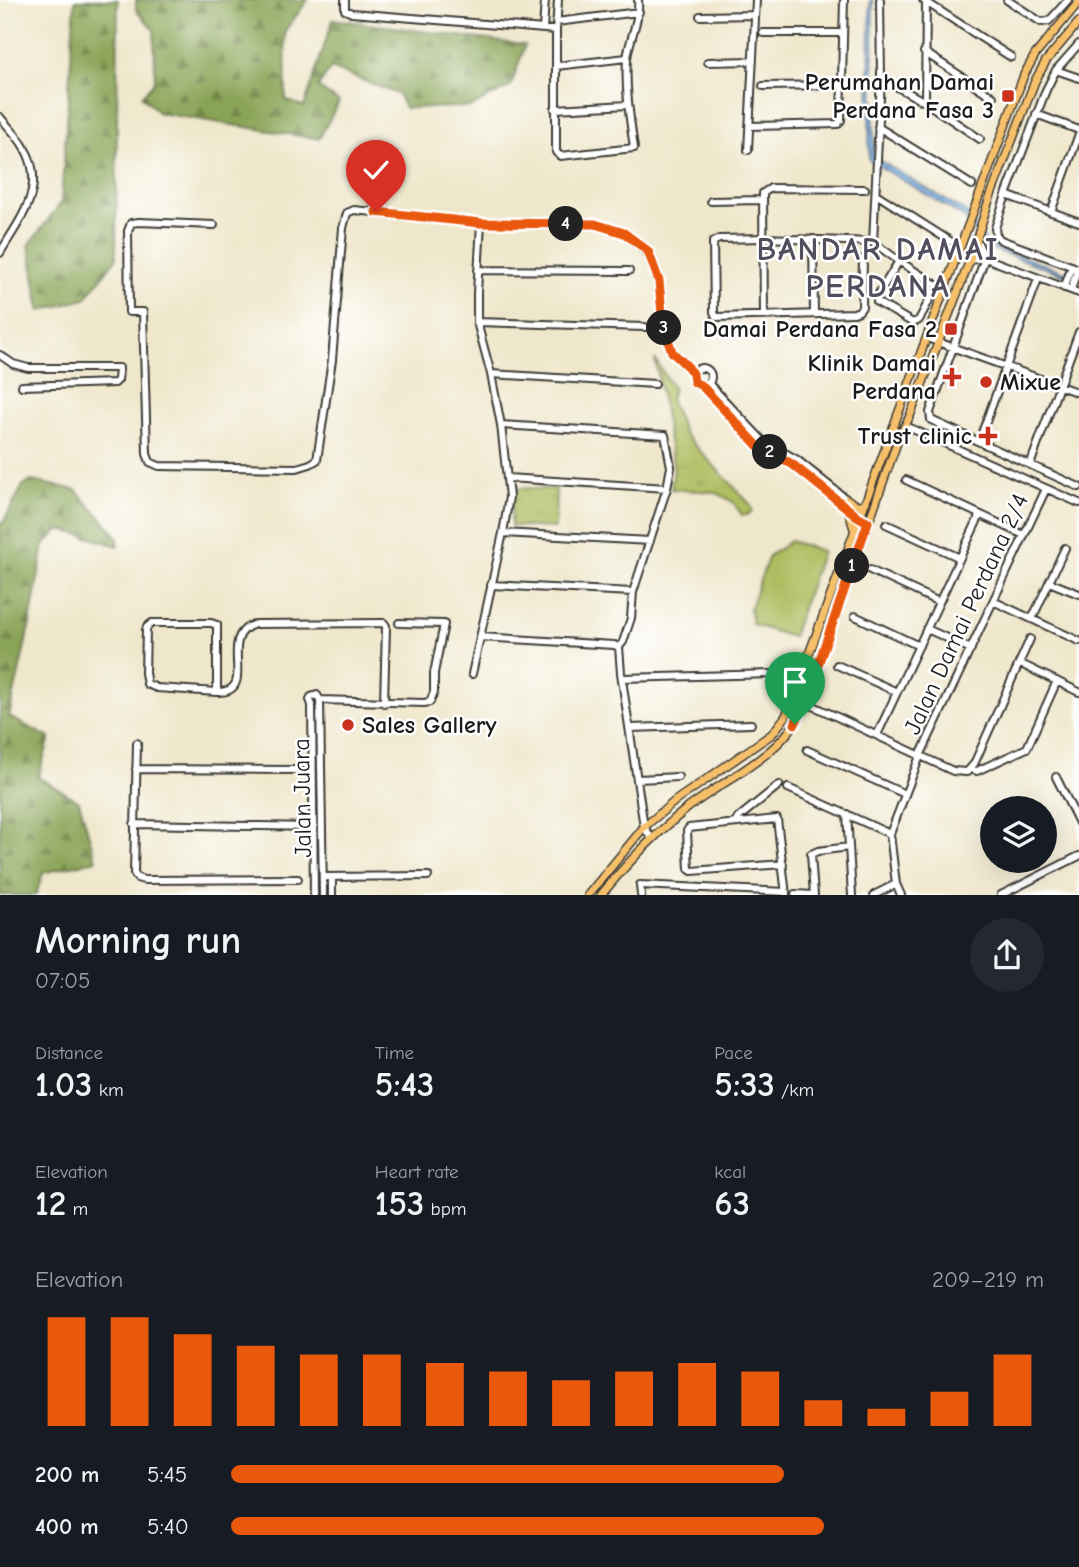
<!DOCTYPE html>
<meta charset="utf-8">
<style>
body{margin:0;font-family:"Comic Neue",sans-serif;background:#242831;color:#f1f3f6;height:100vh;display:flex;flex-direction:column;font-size:26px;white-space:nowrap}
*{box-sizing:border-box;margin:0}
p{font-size:23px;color:#9ea1a6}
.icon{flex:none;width:38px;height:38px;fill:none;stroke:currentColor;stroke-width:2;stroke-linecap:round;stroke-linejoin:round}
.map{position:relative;height:895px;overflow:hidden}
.sheet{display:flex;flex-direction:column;background:#171b24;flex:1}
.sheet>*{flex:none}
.controls{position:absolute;left:980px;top:796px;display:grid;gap:14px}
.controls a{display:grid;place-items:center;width:77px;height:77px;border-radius:50%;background:#171b24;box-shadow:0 7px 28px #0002;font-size:35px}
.pin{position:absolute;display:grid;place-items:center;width:60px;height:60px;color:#fff;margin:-72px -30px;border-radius:50% 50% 50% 0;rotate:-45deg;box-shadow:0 0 7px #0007}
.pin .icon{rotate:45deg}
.km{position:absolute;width:35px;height:35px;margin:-18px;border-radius:50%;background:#222;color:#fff;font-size:19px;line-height:35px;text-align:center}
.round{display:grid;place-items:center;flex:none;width:74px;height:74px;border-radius:37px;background:#242831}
.headline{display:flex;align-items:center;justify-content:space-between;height:119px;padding:0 35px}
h1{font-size:38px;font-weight:800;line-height:52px}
.figures{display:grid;grid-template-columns:repeat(3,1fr);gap:10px;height:119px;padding:7px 35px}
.figures div{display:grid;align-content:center}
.figures b{font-size:35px;font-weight:800}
.figures small{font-size:19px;font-weight:400}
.figures p{font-size:19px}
.chart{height:196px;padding:14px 35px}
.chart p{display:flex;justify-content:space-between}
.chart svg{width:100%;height:126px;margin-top:7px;stroke:#ea580c;stroke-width:6}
ul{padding:0 35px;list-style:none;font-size:23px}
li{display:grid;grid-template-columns:112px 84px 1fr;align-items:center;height:52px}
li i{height:18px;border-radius:9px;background:#ea580c}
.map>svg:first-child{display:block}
.grass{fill:url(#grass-tufts);stroke:#656c3e;stroke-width:2}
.forest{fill:url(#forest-firs);stroke:#536039;stroke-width:2}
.pitch{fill:#aebd60;stroke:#656c3e;stroke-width:2}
.water{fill:url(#water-ripples);stroke:#425e7a;stroke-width:2}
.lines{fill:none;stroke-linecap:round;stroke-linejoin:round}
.minor-casing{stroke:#3c3a36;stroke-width:10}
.major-casing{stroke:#3c3a36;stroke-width:10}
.minor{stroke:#fff;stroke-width:6}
.major{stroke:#f6c06b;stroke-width:7}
.route-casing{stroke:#fff;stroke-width:14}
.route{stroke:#ea580c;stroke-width:9}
.poi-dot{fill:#c8321e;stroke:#fff;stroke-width:2.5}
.labels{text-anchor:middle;stroke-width:5;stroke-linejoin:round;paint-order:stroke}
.poi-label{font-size:24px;font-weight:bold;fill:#1c1c1c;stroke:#fff;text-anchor:end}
.street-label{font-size:24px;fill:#1c1c1c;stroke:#fff}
.district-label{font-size:32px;font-weight:bold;letter-spacing:2px;fill:#524e5d;stroke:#fff}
</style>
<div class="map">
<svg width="1079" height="895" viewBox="0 0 1079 895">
<defs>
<pattern id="grass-tufts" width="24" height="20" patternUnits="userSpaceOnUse" patternTransform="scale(1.75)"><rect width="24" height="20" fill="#aebd60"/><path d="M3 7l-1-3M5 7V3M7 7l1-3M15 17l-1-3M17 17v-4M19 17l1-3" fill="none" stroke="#95a253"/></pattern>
<pattern id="forest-firs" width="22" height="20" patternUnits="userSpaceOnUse" patternTransform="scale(1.75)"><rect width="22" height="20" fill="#8aa456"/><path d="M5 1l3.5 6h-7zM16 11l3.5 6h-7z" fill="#708546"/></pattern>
<pattern id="water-ripples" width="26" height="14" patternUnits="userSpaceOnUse" patternTransform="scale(1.75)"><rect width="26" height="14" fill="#69a0d7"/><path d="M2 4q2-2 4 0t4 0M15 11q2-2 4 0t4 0" fill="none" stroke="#5682ae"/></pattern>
</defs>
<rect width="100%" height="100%" fill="#fff"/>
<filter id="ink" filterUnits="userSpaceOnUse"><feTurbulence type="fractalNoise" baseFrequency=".0143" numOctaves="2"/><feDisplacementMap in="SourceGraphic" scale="14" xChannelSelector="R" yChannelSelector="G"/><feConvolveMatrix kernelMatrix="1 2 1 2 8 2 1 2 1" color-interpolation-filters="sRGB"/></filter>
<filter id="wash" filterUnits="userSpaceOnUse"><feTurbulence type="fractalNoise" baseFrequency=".00686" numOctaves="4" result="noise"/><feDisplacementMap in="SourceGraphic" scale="28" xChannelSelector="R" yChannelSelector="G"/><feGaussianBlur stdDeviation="1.57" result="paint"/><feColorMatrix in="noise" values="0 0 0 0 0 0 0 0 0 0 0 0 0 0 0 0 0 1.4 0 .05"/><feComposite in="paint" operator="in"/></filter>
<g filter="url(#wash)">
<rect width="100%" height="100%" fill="#efe7cb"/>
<path class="grass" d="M655 359 673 388 670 399 685 435 750 504 752 511 747 515H742L733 502 715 492 671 489 674 470Z
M513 488 556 489 555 528 511 526Z"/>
<path class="forest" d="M75 0H118L116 259 85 299 40 311 29 245 61 203Z
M136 0H308L285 31 286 100 304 107 333 19 525 45 511 86 471 107 405 108 398 94 331 68 318 87 339 102 319 139 159 113 142 96 155 81 154 30 136 10Z
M32 481 76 490 118 537V546L60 529 44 545 30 623 9 717 50 738 38 777 79 801 96 860 43 873 36 895H0V524L3 523 23 485Z"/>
<path class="pitch" d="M790 541 822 551 792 637 752 624 750 607 769 556Z"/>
<path class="water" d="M870 0H873L874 157 967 213 988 244 1079 277V280L983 246 965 218 869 160Z"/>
</g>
<g filter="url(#ink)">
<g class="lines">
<defs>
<path id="minor" d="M345 0V10L352 13 556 30
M558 0 556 30V152L560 156 634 148C630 119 625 89 627 59 629 39 640 21 638 0
M923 0 1011 57
M1007 0 1041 22 1049 21 1068 0
M700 16 755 15
M556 22 639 12
M543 29 545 0
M763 33H843
M1079 44 1056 70 1046 90 1006 195 995 228 996 235 1001 240 1079 269
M924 52 993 97
M708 62 753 61
M556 66 627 58
M1056 70 1079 78
M881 78 925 102 980 139
M763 86 842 85
M925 102 926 2
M555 109 628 105
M1036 114 1079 130
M0 117C8 127 18 136 24 147 48 187 20 219 0 253
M749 126 838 124 841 120 844 0
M878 127 972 185
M748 150 756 0
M876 194 950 241
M1006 195 1079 222
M711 201 762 200
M1051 212 1079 134
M214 225 139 222 131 223 128 231 129 312H143L147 454 150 462 159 466 297 468 310 464 317 460 332 360 343 228 347 213 354 210 481 223 595 224 624 233 647 252 659 281 663 324 672 352 688 367 693 374
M813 239 814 314
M976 239 985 258
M873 242 881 78 880 0
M873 242 899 261 938 286
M985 258 930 412 931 420 1079 487
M863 259 862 307 859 311 854 313 716 317 714 312 713 242 719 239 764 238 873 242
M970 260 985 258 1079 293
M899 261 878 295 877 302 913 323 919 320 937 285
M478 270 629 271
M1064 288 1072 266
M1071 290 1078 268
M764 316 763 193 771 188 865 189
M477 322 645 327
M927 338 1079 393
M0 355 13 364 28 368H119L118 380 115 383 22 386
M693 377a9 9 0 1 1 18 0a9 9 0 1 1-18 0Z
M491 374 655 384
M708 383 762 440 796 459 851 503
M702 386 758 446 792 464 857 516 868 522
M501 425 665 435 671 467 667 488 633 592 631 618 623 642 619 647
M908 427 1079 503
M979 441 1038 279
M1030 465 1079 332
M507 478 667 488
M906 480 1024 535
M886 524 960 558
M503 533 650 541
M870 570 939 602
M1049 582 1079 594
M491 585 633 592
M993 601 1079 641
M855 616 919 646
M1032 619 1065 548
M927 629 971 649
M480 637 614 645 619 647
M619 647 621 673 644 827 652 839
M1019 663 1079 692
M837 665 897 692
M472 674 503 533 509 497 501 425 491 374 477 322V293L481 223
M622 678 776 674
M217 692V625L211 623H152L147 627 146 630 145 673 147 684 157 688 217 692C260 693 215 636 255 624L384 623 386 626 384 703
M320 700 323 895
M805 702 953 771 967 772 974 764 1030 639
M630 728 751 724
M877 735 980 515
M137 743 134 873 137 878 144 880 298 879
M807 750 905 794
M136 769 300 770
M972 769 977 771 1027 748 1057 681
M1056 777 1079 823
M638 779 678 777
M788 788 890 834
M847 814 852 895
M735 823 738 818 779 785
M134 824 314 827
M783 864 692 871 689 869 687 831 689 828 777 819 786 895
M323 877 428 876
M795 894 814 895
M314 895 312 705 310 700 311 697 317 695 320 700 424 703 430 702 434 692V673L444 624 399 623
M332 895V877
M641 895 640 885 786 892
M814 895 811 854 818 851 849 847
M874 895 896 884
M901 895 896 884 890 834 920 756 1046 489
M1001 895 1079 856"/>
<path id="major" d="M847 499C854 504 859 508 866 502
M848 509 855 532
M588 895 644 827 675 801 772 734 786 716 1024 75 1035 55 1079 2
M601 895C626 864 653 836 684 811 716 785 766 762 790 730 797 722 801 711 805 702L899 437 910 416 970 260 988 203 1035 81 1046 61 1079 22"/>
</defs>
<use href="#minor" class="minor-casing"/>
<use href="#major" class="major-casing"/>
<use href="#minor" class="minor"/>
<use href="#major" class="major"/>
</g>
</g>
<g class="lines" filter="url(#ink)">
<defs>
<path id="route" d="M376 212 481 223 595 224 624 233 648 251 659 281 663 324 672 352 688 367 693 374 694 382 702 386 758 446 792 464 857 516 868 522 805 702 795 724"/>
</defs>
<use href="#route" class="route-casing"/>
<use href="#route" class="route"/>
</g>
<g class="poi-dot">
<rect x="1001" y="89" width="14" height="14" rx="3.5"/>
<rect x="944" y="322" width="14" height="14" rx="3.5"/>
<path d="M948.5 366.5h7v7h7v7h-7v7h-7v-7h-7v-7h7z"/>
<circle cx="986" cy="382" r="7"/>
<path d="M984.5 425.5h7v7h7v7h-7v7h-7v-7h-7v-7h7z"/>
<circle cx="348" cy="725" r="7"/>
</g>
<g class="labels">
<g class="poi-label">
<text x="994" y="90">Perumahan Damai<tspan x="994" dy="28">Perdana Fasa 3</tspan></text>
<text x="937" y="337">Damai Perdana Fasa 2</text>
<text x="936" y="371">Klinik Damai<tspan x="936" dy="28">Perdana</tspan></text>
<text x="1000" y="390" text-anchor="start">Mixue</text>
<text x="972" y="444">Trust clinic</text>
<text x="362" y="733" text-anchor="start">Sales Gallery</text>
</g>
<g class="street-label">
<text transform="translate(966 614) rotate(-65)" y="8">Jalan Damai Perdana 2/4</text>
<text transform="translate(302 798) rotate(-91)" y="8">Jalan Juara</text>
</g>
<g class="district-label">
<text x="878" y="260">BANDAR DAMAI<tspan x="878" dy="37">PERDANA</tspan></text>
</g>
</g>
</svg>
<div class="controls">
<a><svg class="icon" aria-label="layers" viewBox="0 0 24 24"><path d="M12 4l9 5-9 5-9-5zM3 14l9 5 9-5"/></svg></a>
</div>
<div class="pin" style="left:795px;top:724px;background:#1e9e55"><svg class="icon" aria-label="arrive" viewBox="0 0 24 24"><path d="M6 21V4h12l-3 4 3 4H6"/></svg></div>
<div class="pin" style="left:376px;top:212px;background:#d93025"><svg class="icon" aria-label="check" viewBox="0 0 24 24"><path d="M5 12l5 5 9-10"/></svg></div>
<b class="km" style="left:852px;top:566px">1</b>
<b class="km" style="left:770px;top:452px">2</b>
<b class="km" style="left:664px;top:328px">3</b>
<b class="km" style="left:566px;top:224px">4</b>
</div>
<section class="sheet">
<div class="headline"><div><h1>Morning run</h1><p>07:05</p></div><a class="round"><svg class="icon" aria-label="share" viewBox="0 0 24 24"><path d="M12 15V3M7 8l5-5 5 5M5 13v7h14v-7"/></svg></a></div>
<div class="figures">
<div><p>Distance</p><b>1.03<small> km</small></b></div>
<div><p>Time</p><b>5:43</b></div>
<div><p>Pace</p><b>5:33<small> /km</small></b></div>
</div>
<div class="figures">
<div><p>Elevation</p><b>12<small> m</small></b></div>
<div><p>Heart rate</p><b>153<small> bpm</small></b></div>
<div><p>kcal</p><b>63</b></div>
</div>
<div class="chart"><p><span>Elevation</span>209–219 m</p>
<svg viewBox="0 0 160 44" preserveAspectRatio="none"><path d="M5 44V6M15 44V6M25 44V12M35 44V16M45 44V19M55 44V19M65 44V22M75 44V25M85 44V28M95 44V25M105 44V22M115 44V25M125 44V35M135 44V38M145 44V32M155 44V19"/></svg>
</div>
<ul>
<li><b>200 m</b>5:45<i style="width:68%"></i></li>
<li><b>400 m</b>5:40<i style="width:73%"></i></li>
</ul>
</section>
